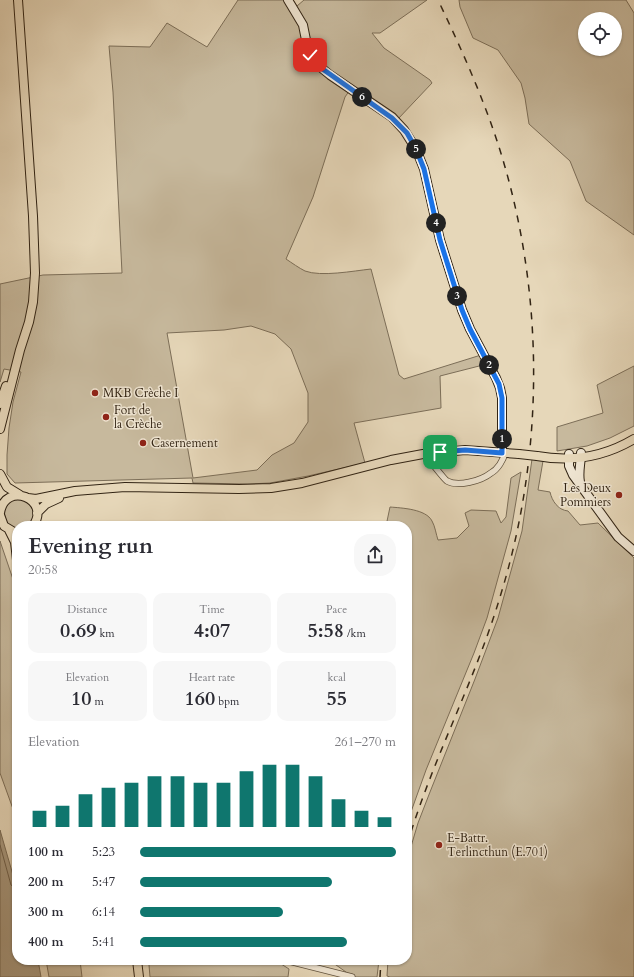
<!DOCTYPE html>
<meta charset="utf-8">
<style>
body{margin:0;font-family:Cardo,serif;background:#f7f7f7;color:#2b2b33;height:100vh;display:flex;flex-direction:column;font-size:15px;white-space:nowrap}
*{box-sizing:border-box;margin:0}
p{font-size:13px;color:#7c7c81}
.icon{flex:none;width:22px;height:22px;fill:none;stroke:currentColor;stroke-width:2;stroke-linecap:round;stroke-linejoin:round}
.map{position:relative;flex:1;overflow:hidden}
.details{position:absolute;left:12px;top:521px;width:400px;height:444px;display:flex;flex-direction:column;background:#fff;border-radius:16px;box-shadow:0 1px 3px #0004}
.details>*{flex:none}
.controls{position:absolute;left:578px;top:12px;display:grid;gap:8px}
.controls a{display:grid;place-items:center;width:44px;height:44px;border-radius:50%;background:#fff;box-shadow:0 1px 3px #0004;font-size:20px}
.pin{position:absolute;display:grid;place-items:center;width:34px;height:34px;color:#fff;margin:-17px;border-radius:8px;box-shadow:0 2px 6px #0006}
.km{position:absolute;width:20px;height:20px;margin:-10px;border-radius:50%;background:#222;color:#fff;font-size:11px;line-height:20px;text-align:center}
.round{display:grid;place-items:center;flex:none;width:42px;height:42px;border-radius:16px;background:#f7f7f7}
.summary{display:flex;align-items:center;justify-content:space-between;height:68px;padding:0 16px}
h1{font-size:22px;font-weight:700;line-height:30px}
.figures{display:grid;grid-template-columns:repeat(3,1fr);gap:6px;height:68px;padding:4px 16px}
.figures div{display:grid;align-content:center;border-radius:10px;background:#f7f7f7;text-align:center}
.figures b{font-size:20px;font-weight:700}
.figures small{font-size:11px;font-weight:400}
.figures p{font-size:11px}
.chart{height:112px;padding:8px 16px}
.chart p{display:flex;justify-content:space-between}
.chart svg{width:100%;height:72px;margin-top:4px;stroke:#0f766e;stroke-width:6}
ul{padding:0 16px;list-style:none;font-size:13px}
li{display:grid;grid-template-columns:64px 48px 1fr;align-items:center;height:30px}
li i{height:10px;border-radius:5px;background:#0f766e}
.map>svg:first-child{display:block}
.green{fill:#c7b99d;stroke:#7c6e58;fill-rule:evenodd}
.water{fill:#a99a81;stroke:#796b55}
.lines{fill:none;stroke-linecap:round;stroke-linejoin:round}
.shore{stroke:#6e5f4a;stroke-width:1}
.street-casing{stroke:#5f513d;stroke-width:7}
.secondary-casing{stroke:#322414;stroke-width:10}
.primary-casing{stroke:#322414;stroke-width:10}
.street{stroke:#efe5d2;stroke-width:5.5}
.secondary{stroke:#efe5d2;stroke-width:8}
.primary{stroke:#e6d7b9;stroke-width:8}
.rail{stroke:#322414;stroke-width:1.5;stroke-dasharray:7 7;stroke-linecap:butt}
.primary-bridge-casing{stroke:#322414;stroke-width:10;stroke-linecap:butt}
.primary-bridge{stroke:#e6d7b9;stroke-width:8}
.route-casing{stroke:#fff;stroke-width:8}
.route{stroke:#1a73e8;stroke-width:5}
.poi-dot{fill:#8f2418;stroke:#efe5d2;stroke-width:1.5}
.labels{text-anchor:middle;stroke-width:3;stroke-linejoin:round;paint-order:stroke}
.poi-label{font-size:12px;fill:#322414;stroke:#efe5d2;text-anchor:start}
</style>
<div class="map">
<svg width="634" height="977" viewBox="0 0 634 977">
<rect width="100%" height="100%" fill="#e6d7b9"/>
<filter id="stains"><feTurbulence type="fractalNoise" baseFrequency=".005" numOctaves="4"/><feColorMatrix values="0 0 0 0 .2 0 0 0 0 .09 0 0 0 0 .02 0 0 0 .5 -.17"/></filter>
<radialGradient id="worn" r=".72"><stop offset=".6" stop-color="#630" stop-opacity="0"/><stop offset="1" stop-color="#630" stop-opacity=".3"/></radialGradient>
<path class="green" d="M238 0H293L297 6 304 0H427L380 33H372L384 48 430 80 432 83 398 119 352 87 345 97 313 197 286 259C292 263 299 268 305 271 321 277 353 271 371 269L399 375 404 379 481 355 487 364 440 376 441 408 354 423 365 463 308 476 270 483 248 484 193 483 192 478 15 483 7 474V455L9 428 13 402 21 372 4 369 0 382V284L43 275 122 273 113 92 109 46 150 47 167 23 207 47ZM251 326 275 334 291 349 308 393V422L294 443 272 455 257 470 193 478 167 333 224 330Z
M459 0H626L634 13V235L586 201 570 161 529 124 525 98 521 83 498 50 473 38 460 7ZM585 19H615V49H585Z
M634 366V426L610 438 587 446 557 451V427L603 413 597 385Z
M532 459 543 461 538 490 550 492C552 501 558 510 568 511L580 525 598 523 634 558V977H390L387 976 388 960H407V860L418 823 430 792 475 679 498 618 522 531Z
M521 472 511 531 487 618 474 653 426 770 407 823V526H386L390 507C402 508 426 509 432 521 435 526 436 534 438 540L457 538 469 526 465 513 471 510 496 511 501 523 506 517 511 478Z
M15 499C31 499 40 514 28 526H17V529L7 524C3 513 3 504 15 499Z
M0 541 17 591V820L0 773Z
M46 960H80L82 977H49Z
M152 960H275L289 969 288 977H150L149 965Z
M329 960H379L377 977H353Z"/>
<path class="water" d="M0 830 17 889V960H38L41 977H0Z"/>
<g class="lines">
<path class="shore" d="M0 845 11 885 14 887 17 888"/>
<defs>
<path id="street" d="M425 454C427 457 444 479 447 481 458 487 481 481 491 473 498 469 503 460 505 453
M285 960 352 977"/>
<path id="secondary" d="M288 0 303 25 308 50 313 61 330 75 392 117 404 130 416 149 424 169 440 240 462 310 470 329 496 378 500 388 502 398V453
M569 454V466L573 475 618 537 634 551
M580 482C578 472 581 463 581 453"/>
<path id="primary" d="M0 404 6 386
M0 429 20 350 29 322 33 302 35 273 33 216 18 0
M537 456C571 462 604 457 634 439
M0 474 7 487 20 495
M28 498 36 499 75 491 125 487 239 489 271 488 302 483 391 460 423 454 465 450 519 454
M0 513C5 480 52 499 33 526
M37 513 46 504 59 498
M0 515 4 526 14 532
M9 530 15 542 17 560
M137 960 139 977"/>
</defs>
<use href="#street" class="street-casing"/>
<use href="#secondary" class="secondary-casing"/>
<use href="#primary" class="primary-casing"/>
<use href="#street" class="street"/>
<use href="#secondary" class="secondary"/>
<use href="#primary" class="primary"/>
<path class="rail" d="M407 845C432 760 475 681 500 597 545 452 545 292 499 147 483 97 461 48 438 0
M380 977 381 960"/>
<defs>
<path id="primary-bridge" d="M519 454 537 456"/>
</defs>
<use href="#primary-bridge" class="primary-bridge-casing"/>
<use href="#primary-bridge" class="primary-bridge"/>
</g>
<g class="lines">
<defs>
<path id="route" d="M310 55 316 63 324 70 392 118 407 133 416 149 424 169 440 240 462 310 470 329 499 384 502 398V453L465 450 440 452"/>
</defs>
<use href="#route" class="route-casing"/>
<use href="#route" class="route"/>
</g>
<g class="poi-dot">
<circle cx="95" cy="393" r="4"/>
<circle cx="106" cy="417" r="4"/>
<circle cx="143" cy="443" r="4"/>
<circle cx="619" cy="495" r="4"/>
<circle cx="439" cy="845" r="4"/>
</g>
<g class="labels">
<g class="poi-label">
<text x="103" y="397">MKB Crèche I</text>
<text x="114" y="414">Fort de<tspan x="114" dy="14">la Crèche</tspan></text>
<text x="151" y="447">Casernement</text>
<text x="611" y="492" text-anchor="end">Les Deux<tspan x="611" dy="14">Pommiers</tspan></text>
<text x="447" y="842">E-Battr.<tspan x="447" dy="14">Terlincthun (E.701)</tspan></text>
</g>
</g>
<rect width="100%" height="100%" filter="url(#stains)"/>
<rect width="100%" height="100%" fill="url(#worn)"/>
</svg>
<div class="controls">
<a><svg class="icon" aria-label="locate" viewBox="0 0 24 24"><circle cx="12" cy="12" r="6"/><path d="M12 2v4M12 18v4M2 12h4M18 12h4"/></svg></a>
</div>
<div class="pin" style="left:440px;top:452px;background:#1e9e55"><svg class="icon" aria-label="arrive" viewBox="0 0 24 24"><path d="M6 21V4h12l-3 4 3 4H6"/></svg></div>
<div class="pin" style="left:310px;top:55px;background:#d93025"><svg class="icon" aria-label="check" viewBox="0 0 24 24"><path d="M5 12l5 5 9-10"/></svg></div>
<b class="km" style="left:502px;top:439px">1</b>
<b class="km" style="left:489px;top:365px">2</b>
<b class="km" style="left:457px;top:296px">3</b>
<b class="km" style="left:436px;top:223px">4</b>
<b class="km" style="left:416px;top:149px">5</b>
<b class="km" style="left:362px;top:97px">6</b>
<section class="details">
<div class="summary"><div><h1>Evening run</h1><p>20:58</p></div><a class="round"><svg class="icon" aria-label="share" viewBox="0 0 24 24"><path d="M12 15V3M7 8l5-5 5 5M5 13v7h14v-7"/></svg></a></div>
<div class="figures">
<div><p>Distance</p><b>0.69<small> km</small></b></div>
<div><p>Time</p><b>4:07</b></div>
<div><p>Pace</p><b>5:58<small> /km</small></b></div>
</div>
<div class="figures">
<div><p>Elevation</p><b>10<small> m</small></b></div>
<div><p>Heart rate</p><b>160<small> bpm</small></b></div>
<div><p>kcal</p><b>55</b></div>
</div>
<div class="chart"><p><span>Elevation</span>261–270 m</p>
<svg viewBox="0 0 160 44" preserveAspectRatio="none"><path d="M5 44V34M15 44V31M25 44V24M35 44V20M45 44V17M55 44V13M65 44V13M75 44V17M85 44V17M95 44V10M105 44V6M115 44V6M125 44V13M135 44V27M145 44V34M155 44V38"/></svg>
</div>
<ul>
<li><b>100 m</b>5:23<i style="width:100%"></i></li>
<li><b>200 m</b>5:47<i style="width:75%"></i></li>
<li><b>300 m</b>6:14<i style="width:56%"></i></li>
<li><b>400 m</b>5:41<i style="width:81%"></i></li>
</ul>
</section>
</div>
